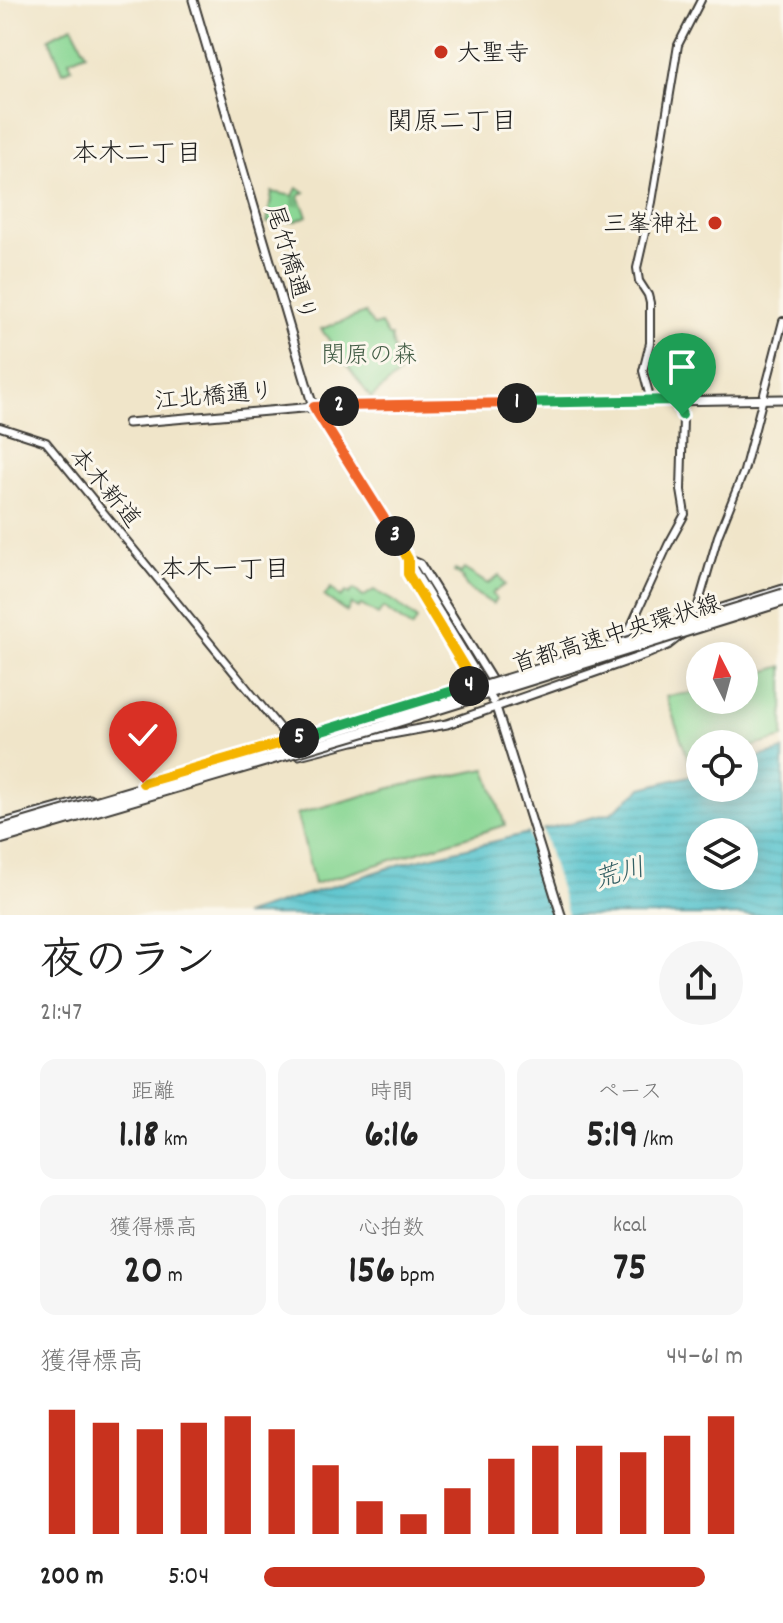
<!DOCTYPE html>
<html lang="ja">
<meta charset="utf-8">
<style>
body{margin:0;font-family:Dekko,"Klee One",sans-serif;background:#f6f6f6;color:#222;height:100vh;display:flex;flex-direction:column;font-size:30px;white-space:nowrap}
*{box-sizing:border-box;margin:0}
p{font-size:26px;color:#767676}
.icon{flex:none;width:44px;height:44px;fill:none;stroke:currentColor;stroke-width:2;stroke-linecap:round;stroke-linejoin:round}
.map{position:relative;height:915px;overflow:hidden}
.sheet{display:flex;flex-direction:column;background:#fff;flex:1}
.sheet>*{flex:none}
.needle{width:52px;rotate:354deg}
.fabs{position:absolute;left:686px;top:642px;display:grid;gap:16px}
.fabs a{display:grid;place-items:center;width:72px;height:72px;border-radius:50%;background:#fff;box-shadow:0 4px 20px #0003;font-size:40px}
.pin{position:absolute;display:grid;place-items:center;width:68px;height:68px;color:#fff;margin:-82px -34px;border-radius:50% 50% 50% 0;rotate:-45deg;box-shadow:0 0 8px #0007}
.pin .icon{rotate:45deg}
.km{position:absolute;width:40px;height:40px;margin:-20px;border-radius:50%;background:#222;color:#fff;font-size:22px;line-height:40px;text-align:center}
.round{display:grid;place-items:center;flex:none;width:84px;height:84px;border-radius:42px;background:#f6f6f6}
.summary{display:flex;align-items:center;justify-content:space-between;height:136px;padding:0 40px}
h1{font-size:44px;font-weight:700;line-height:60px}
.figures{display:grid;grid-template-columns:repeat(3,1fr);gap:12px;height:136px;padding:8px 40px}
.figures div{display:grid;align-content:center;border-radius:16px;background:#f6f6f6;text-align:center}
.figures b{font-size:40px;font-weight:700}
.figures small{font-size:22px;font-weight:400}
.figures p{font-size:22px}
.chart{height:224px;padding:16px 40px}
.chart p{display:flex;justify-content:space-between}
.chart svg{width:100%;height:144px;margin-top:8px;stroke:#c8321e;stroke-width:6}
ul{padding:0 40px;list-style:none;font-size:26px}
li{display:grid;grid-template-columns:128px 96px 1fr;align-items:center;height:60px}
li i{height:20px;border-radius:10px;background:#c8321e}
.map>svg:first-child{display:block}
.cemetery{fill:url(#cemetery-stones);stroke:#547a58;stroke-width:2}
.green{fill:#8bd795;stroke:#547a58;stroke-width:2}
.water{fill:url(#water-rules);stroke:#397074;stroke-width:2;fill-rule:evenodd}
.pier{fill:#f0e5c9}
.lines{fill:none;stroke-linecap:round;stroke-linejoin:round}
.tertiary-casing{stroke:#3c3a36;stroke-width:10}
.secondary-casing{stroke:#3c3a36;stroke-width:11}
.tertiary{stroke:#fff;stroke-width:6}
.secondary{stroke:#fff;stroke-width:7}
.secondary-bridge-casing{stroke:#3c3a36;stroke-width:11;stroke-linecap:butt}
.motorway-bridge-casing{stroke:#3c3a36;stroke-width:13;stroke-linecap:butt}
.secondary-bridge{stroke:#fff;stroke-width:7}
.motorway-bridge{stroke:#fff;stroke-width:9}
.split-1-casing{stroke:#fff;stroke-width:16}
.split-2-casing{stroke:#fff;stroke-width:16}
.split-3-casing{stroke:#fff;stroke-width:16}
.split-4-casing{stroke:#fff;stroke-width:16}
.split-5-casing{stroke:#fff;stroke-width:16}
.split-6-casing{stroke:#fff;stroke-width:16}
.split-1{stroke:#22a559;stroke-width:10}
.split-2{stroke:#f0652b;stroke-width:10}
.split-3{stroke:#f0652b;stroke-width:10}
.split-4{stroke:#f5b400;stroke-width:10}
.split-5{stroke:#22a559;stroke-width:10}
.split-6{stroke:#f5b400;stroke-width:10}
.poi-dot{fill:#c8321e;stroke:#fbf7ec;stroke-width:3}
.labels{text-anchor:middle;stroke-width:6;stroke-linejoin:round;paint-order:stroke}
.poi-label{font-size:24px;fill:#1c1c1c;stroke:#fbf7ec;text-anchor:start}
.street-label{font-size:24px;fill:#1c1c1c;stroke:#fbf7ec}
.park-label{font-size:24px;fill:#435d46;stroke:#fbf7ec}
.neighbourhood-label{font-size:26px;fill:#1c1c1c;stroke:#fbf7ec}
.water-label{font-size:26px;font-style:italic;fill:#335f63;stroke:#fbf7ec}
</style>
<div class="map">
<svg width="783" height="915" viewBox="0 0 783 915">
<defs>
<pattern id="cemetery-stones" width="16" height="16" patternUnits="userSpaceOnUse" patternTransform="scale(2)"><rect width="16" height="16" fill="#8bd795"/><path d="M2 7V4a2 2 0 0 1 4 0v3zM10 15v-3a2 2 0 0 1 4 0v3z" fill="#77b880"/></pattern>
<pattern id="water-rules" width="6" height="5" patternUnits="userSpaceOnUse" patternTransform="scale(2)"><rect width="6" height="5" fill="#56c3cd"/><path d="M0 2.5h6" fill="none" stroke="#4aa7af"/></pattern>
</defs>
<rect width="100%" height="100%" fill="#fbf7ec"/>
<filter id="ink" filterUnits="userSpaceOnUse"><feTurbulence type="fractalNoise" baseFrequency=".0125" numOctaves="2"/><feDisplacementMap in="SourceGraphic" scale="16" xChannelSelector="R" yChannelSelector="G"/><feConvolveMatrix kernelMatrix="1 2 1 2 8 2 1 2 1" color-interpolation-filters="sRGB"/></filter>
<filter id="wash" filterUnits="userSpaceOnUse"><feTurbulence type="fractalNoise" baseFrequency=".006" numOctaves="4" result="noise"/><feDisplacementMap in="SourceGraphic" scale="32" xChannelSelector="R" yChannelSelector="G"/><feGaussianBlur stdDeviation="1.8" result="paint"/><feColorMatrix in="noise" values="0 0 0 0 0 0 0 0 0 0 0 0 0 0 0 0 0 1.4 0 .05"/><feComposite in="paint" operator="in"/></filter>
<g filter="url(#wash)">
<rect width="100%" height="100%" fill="#f0e5c9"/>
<path class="cemetery" d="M297 188 305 192 299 196 307 216 296 221 267 223 272 192 293 196Z"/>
<path class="green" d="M72 26 86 53 69 60 72 68 63 72 49 38Z
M365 313 374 326 381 324 388 336H391L399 374 371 398 321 329Z
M464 569 488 584 499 575 505 585 492 593 496 599 493 604 470 590 462 580 463 578 454 572 455 570 461 573Z
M331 588 340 597 346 592 349 594 354 589 363 597 374 590 398 604 417 620 412 628 383 608 378 615 361 605 358 608 351 604 347 612 324 596Z
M783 666V738L744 749V744H700V762L690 765 666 696 700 692V700H744V678Z
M486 769 505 825 314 884 297 814 395 787Z"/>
<path class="water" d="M783 750V915H243L401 864 611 813 642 788 700 773V788H744V761ZM700 832H744V876H700Z"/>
<path class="pier" d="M541 826 568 915H553L527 829Z"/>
</g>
<g filter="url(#ink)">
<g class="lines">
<defs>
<path id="tertiary" d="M651 401 643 371 650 343V303L648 295 639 281 637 268 652 202 678 45 701 0
M0 427 46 442 290 741
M695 616 718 536 744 471 783 321
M625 639 668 545 685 514 681 490 683 418 677 400"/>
<path id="secondary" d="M193 0 311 400 441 615
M128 423 314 407 783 399
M677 622 783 589
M478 690 408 574V559L420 564 496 687
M428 699 466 687
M496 707 561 915
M344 733 370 725
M294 750 299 755 353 741 447 724 647 654 668 645 682 634
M0 824 90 799"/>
</defs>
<use href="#tertiary" class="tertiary-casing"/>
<use href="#secondary" class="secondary-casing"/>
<use href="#tertiary" class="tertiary"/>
<use href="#secondary" class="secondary"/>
<defs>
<path id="secondary-bridge" d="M441 615 493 701"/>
<path id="motorway-bridge" d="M0 830 453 696 783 594
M0 839 377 728 783 601"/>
</defs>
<use href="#secondary-bridge" class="secondary-bridge-casing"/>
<use href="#motorway-bridge" class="motorway-bridge-casing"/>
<use href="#secondary-bridge" class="secondary-bridge"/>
<use href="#motorway-bridge" class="motorway-bridge"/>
</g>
</g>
<g class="lines" filter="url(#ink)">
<defs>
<path id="split-1" d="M517 403 677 400 682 415"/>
<path id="split-2" d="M339 406 517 403"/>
<path id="split-3" d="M339 406 314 407 395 536"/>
<path id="split-4" d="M395 536 408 559V574L475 685 469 686"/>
<path id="split-5" d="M299 738 469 686"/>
<path id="split-6" d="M143 783 299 738"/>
</defs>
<use href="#split-1" class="split-1-casing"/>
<use href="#split-2" class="split-2-casing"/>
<use href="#split-3" class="split-3-casing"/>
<use href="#split-4" class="split-4-casing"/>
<use href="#split-5" class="split-5-casing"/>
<use href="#split-6" class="split-6-casing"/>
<use href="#split-1" class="split-1"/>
<use href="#split-2" class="split-2"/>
<use href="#split-3" class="split-3"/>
<use href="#split-4" class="split-4"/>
<use href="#split-5" class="split-5"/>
<use href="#split-6" class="split-6"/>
</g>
<g class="poi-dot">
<circle cx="441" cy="52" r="8"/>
<circle cx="715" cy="223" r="8"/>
</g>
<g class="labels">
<g class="poi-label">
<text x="457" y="60">大聖寺</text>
<text x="699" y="231" text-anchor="end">三峯神社</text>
</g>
<g class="street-label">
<text transform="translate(292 263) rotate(73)" y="8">尾竹橋通り</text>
<text transform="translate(214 395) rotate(-5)" y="8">江北橋通り</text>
<text transform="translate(106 487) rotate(50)" y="8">本木新道</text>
<text transform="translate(616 633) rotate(-17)" y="8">首都高速中央環状線</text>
</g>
<g class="park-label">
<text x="369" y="362">関原の森</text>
</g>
<g class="neighbourhood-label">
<text x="452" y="129">関原二丁目</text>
<text x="137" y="161">本木二丁目</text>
<text x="225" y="577">本木一丁目</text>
</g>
<g class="water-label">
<text transform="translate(619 872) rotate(-16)" y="9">荒川</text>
</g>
</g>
</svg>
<div class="fabs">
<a><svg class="needle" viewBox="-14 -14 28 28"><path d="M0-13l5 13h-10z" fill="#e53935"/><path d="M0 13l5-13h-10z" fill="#767676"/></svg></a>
<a><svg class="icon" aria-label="locate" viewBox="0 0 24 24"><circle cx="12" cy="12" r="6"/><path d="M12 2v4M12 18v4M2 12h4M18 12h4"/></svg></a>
<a><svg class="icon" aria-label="layers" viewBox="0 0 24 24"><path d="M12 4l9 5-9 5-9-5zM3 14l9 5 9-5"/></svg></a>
</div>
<div class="pin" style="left:682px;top:415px;background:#1e9e55"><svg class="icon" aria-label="arrive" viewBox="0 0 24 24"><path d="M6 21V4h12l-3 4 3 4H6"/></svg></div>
<div class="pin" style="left:143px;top:783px;background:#d93025"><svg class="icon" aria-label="check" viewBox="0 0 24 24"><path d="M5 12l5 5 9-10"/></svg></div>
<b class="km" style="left:517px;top:403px">1</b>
<b class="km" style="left:339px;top:406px">2</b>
<b class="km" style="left:395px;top:536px">3</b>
<b class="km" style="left:469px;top:686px">4</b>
<b class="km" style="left:299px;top:738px">5</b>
</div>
<section class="sheet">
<div class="summary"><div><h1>夜のラン</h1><p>21:47</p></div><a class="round"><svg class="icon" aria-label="share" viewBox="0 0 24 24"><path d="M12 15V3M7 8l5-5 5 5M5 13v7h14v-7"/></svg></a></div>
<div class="figures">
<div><p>距離</p><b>1.18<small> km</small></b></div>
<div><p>時間</p><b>6:16</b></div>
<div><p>ペース</p><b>5:19<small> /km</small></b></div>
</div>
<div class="figures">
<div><p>獲得標高</p><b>20<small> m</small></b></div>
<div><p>心拍数</p><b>156<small> bpm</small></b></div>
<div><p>kcal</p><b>75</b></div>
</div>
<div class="chart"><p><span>獲得標高</span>44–61 m</p>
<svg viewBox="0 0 160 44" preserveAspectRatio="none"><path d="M5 44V6M15 44V10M25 44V12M35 44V10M45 44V8M55 44V12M65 44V23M75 44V34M85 44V38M95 44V30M105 44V21M115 44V17M125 44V17M135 44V19M145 44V14M155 44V8"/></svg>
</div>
<ul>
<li><b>200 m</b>5:04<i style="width:92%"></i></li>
</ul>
</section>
